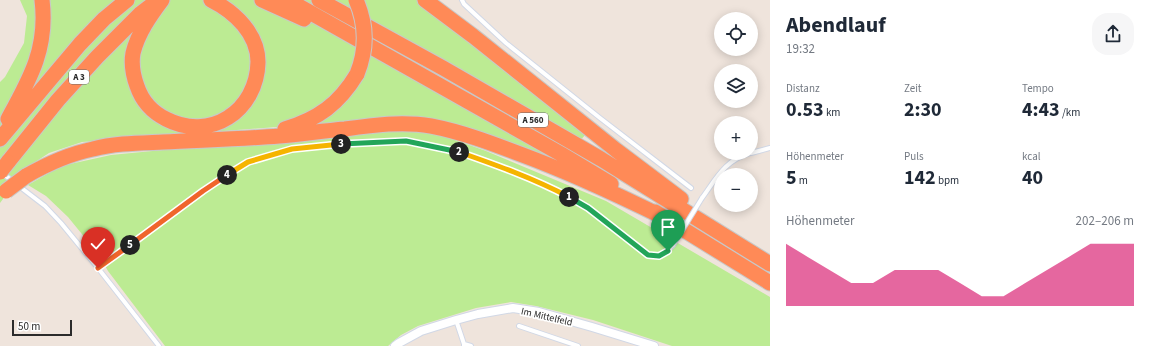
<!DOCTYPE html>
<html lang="de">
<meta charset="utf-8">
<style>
body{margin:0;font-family:"Source Sans 3",sans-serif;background:#f6f6f7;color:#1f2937;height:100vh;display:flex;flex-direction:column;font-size:15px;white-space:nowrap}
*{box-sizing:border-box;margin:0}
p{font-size:13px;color:#747a83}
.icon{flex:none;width:22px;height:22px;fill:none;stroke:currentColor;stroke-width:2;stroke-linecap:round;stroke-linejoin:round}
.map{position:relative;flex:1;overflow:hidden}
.sheet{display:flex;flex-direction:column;background:#fff;width:380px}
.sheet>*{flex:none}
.fabs{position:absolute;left:714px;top:12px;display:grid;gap:8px}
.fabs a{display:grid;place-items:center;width:44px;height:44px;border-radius:50%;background:#fff;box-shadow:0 2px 10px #0003;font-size:20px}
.scale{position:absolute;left:12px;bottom:10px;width:60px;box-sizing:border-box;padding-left:4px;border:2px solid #2b2b2b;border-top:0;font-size:11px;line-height:14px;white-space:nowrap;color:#2b2b2b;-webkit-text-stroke:3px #fff;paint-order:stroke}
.pin{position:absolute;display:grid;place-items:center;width:34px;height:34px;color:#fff;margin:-41px -17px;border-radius:50% 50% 50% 0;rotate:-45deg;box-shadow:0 0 4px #0007}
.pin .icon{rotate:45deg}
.km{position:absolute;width:20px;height:20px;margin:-10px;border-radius:50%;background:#222;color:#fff;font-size:11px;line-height:20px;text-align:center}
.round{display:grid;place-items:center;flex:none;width:42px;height:42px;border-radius:16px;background:#f6f6f7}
.summary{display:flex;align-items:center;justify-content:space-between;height:68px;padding:0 16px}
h1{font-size:22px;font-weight:700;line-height:30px}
.stats{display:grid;grid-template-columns:repeat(3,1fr);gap:6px;height:68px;padding:4px 16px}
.stats div{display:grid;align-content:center}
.stats b{font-size:20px;font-weight:700}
.stats small{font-size:11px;font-weight:400}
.stats p{font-size:11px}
.chart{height:112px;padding:8px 16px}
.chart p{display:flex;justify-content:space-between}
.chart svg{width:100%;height:72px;margin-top:4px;fill:#db2777;opacity:.7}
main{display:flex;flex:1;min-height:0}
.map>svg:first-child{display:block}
.green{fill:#bceb93}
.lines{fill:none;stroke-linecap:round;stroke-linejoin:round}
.lane-casing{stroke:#d1d8e6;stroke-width:6}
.street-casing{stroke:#d1d8e6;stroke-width:10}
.highway-casing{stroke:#c8c8c8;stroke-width:17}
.lane{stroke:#fff;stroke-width:4}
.street{stroke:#fff;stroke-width:8}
.highway{stroke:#ff8a57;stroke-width:15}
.lane-bridge-casing{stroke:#d1d8e6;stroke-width:6;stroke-linecap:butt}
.highway-bridge-casing{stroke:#c8c8c8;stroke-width:17;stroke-linecap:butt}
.lane-bridge{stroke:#fff;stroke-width:4}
.highway-bridge{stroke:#ff8a57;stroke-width:15}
.split-1-casing{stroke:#fff;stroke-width:8}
.split-2-casing{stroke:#fff;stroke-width:8}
.split-3-casing{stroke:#fff;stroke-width:8}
.split-4-casing{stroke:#fff;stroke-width:8}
.split-5-casing{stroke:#fff;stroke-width:8}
.split-6-casing{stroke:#fff;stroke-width:8}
.split-1{stroke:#22a559;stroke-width:5}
.split-2{stroke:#f5b400;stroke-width:5}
.split-3{stroke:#22a559;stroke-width:5}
.split-4{stroke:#f5b400;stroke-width:5}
.split-5{stroke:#f0652b;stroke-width:5}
.split-6{stroke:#f0652b;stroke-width:5}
.labels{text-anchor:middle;stroke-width:3.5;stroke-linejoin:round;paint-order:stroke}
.shield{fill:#fff;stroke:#6b6b6b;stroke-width:1}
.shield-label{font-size:9px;font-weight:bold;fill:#2b2b2b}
.street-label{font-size:10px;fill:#2b2b2b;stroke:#fff}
</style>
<main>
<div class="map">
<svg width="770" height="346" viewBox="0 0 770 346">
<rect width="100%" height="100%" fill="#efe4dc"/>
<path class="green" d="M20 0H437L586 134 561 162 393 118 82 142 49 153 26 168 0 203V82L5 77 24 43 27 16Z
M397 129 430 131 486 151 606 201 770 297V346H672L593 320 536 306 511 302 476 308 418 326 401 335 388 346H165L108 271 99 255 68 217 46 196 28 185 61 166 111 155 277 139Z"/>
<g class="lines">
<defs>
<path id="lane" d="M462 0 464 4 506 43 600 118 691 188
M751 153 770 148
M2 173 45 206 61 223 98 268 159 346
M702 198C716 179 725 160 750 153
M98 268 203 191 248 162 292 149 347 143 406 141 456 151 500 166 548 186 568 196 587 208 648 255C661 256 664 255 673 245
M456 320 464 344
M519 326 578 346
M464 346V344L471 346"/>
<path id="street" d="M395 346 399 343 421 331 456 320 478 314 513 308 539 312 592 327 654 346"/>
<path id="highway" d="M162 0C150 16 138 33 133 53 131 64 133 75 137 86 142 101 152 112 166 119 210 142 257 111 258 62 258 34 235 12 211 0
M262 0 304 19
M288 0 561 154 611 184
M319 0 443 68 601 159 770 264
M425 0 473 36 616 150 681 199
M8 119C30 79 48 48 42 0
M285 129C318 119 339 104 357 74
M0 139 80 44 104 19 127 0
M8 162 58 100 97 57 140 14 153 4
M26 176C47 164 69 154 93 149 116 143 140 143 163 142 201 140 240 139 279 136 301 134 323 131 345 129 373 125 403 121 431 126 462 132 491 143 520 154 569 172 616 194 663 217
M655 212 770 283"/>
</defs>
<use href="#lane" class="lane-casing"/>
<use href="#street" class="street-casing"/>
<use href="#highway" class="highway-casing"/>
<use href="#lane" class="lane"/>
<use href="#street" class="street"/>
<use href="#highway" class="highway"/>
<defs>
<path id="lane-bridge" d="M673 245 702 198"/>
<path id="highway-bridge" d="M356 0C367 25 367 49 357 74
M0 172 8 162
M6 191 26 176"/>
</defs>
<use href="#lane-bridge" class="lane-bridge-casing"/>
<use href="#highway-bridge" class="highway-bridge-casing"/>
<use href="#lane-bridge" class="lane-bridge"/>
<use href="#highway-bridge" class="highway-bridge"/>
</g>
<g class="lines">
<defs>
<path id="split-1" d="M569 197 588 208 648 255 659 256 668 251"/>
<path id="split-2" d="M459 152C496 165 533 178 569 197"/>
<path id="split-3" d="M341 144 406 141 459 152"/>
<path id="split-4" d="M227 175 248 162 292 149 341 144"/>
<path id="split-5" d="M130 245 203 191 227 175"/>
<path id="split-6" d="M98 268 130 245"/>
</defs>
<use href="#split-1" class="split-1-casing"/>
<use href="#split-2" class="split-2-casing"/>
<use href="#split-3" class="split-3-casing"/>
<use href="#split-4" class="split-4-casing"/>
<use href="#split-5" class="split-5-casing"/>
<use href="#split-6" class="split-6-casing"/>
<use href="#split-1" class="split-1"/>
<use href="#split-2" class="split-2"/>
<use href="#split-3" class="split-3"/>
<use href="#split-4" class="split-4"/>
<use href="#split-5" class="split-5"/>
<use href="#split-6" class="split-6"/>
</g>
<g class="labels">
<g class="shield">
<rect x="69" y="70" width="20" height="14" rx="3"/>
<rect x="518" y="113" width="30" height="14" rx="3"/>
</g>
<g class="shield-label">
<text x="79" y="80">A 3</text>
<text x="533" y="123">A 560</text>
</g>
<g class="street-label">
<text transform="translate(547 316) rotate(13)" y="4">Im Mittelfeld</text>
</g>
</g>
</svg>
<div class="fabs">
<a><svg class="icon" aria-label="locate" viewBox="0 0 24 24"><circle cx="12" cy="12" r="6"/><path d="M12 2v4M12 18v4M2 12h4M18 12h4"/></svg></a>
<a><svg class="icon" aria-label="layers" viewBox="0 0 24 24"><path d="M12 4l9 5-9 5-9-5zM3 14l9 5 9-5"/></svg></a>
<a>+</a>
<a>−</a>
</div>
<div class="scale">50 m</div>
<div class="pin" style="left:668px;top:251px;background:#1e9e55"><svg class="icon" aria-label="arrive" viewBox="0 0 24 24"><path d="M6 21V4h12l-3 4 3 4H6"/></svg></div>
<div class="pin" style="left:98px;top:268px;background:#d93025"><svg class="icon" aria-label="check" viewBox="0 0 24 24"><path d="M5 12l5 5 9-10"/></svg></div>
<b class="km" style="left:569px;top:197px">1</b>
<b class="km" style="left:459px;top:152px">2</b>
<b class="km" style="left:341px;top:144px">3</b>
<b class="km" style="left:227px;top:175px">4</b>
<b class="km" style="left:130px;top:245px">5</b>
</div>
<section class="sheet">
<div class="summary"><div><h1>Abendlauf</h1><p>19:32</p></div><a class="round"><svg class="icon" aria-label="share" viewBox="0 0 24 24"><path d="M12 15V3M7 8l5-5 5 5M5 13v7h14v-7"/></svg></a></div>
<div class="stats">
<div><p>Distanz</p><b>0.53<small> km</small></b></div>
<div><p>Zeit</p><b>2:30</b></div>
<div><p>Tempo</p><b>4:43<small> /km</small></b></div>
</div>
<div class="stats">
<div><p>Höhenmeter</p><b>5<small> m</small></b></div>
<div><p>Puls</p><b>142<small> bpm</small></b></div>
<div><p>kcal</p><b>40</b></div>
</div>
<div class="chart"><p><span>Höhenmeter</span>202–206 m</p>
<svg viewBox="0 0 160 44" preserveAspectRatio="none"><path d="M0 44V6L10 14L20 22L30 30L40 30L50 22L60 22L70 22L80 30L90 38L100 38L110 30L120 22L130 14L140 6L150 6L160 6V44z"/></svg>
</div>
</section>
</main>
